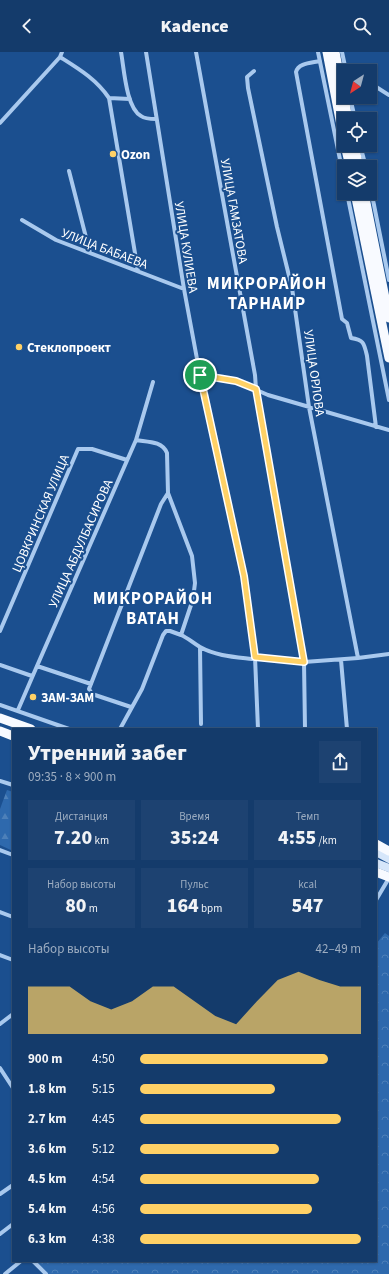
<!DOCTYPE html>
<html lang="ru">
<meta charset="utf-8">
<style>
body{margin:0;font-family:"Source Sans 3",sans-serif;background:#1d4271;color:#f1f3f6;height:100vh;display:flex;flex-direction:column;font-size:15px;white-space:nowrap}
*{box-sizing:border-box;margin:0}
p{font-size:13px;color:#9dadc1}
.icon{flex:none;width:22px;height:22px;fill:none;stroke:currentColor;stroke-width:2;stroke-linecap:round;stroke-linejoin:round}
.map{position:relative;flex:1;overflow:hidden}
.side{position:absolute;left:12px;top:676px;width:365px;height:534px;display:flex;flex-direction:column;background:#143b6b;border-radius:0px;box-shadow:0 1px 3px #0004,0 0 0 1px #33557e}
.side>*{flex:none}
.needle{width:26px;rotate:216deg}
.buttons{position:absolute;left:337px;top:12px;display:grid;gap:8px}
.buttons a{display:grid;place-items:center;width:40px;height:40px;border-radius:0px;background:#143b6b;box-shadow:0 1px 3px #0004,0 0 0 1px #33557e;font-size:20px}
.pin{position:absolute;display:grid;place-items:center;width:34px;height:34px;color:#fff;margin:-17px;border:2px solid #fff;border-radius:50%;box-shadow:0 1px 4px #0007}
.round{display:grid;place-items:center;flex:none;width:42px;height:42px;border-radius:0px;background:#1d4271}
.overview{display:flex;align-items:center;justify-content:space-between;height:68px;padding:0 16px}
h1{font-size:22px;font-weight:800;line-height:30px}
.figures{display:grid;grid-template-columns:repeat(3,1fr);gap:6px;height:68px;padding:4px 16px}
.figures div{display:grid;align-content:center;border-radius:0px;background:#1d4271;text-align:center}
.figures b{font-size:20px;font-weight:800}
.figures small{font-size:11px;font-weight:400}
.figures p{font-size:11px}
.chart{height:112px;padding:8px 16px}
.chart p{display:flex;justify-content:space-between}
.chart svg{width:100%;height:72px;margin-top:4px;fill:#ffd166;opacity:.7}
ul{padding:0 16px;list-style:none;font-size:13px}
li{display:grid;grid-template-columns:64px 48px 1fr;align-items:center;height:30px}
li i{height:10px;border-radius:5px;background:#ffd166}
header{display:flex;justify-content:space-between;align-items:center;height:52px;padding:0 16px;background:#143b6b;font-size:18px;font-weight:800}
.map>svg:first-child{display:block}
.forest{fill:url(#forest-firs)}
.park{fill:url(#park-crowns)}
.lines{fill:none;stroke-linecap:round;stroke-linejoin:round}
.minor{stroke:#a9c9ee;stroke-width:4}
.secondary{stroke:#d6e6fa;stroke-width:8}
.trunk{stroke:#f8faff;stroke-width:9}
.route-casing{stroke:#fff;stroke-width:8}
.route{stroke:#ffd166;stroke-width:5}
.poi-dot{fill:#ffd166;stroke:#1b4f8f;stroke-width:1.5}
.labels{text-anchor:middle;stroke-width:4;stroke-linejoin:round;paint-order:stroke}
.poi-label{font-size:13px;font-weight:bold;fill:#fff;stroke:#1b4f8f;text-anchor:start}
.street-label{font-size:13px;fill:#fff;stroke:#1b4f8f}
.district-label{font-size:17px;font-weight:bold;letter-spacing:1px;fill:#fff;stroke:#1b4f8f}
</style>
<header><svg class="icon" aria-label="back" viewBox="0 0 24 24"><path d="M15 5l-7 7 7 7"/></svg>Kadence<svg class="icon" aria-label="search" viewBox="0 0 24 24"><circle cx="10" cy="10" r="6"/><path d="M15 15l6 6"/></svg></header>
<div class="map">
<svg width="389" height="1222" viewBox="0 0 389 1222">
<defs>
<pattern id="forest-firs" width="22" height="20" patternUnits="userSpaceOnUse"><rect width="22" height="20" fill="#2e69ad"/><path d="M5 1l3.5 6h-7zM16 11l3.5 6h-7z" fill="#4d80b9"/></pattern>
<pattern id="park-crowns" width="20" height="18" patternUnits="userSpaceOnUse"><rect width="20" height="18" fill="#2e69ad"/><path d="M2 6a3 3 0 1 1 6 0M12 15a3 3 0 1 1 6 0" fill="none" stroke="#4d80b9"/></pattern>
</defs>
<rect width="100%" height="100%" fill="#1b4f8f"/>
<path class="forest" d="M7 738 13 740V799L0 793V757Z"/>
<path class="park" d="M385 881 389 884V1222H46L31 1209H376V892Z"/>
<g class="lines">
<path class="minor" d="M121 0C124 16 126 56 141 64 145 67 151 67 156 67
M146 0 184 237 200 323 244 524 255 605 258 677
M196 0 255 323 256 337 304 610 305 677
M318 0 344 127
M342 0 346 19
M60 5C79 17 96 27 109 46L138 219
M320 9C311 11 298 11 296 20L342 267 347 271 351 286C364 288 364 291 367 304L376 375
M254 19 247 25 248 36 277 175 292 236 309 355 358 606
M370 31 389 43
M350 45 355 67
M109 46 130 47
M0 71 60 5 62 0
M360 93 366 115
M69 119 90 201
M370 133 389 228
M347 141 389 348
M22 168 56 188 184 237
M200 323 236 329 268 343 389 378
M0 579 78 397H92L127 408
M181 583C188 586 193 591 200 595 216 604 235 605 252 607L255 605 304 610 358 606 389 602
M200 595 201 672
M341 608 347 677
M0 613 32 624
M37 614 91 632
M0 653 69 677
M131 655 92 642 89 637 161 452 168 441
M18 658 37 614 136 388 153 330
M120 677 142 637 163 583 166 579H170L181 583 193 547 195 531 192 504 168 441 167 401C162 389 148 390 136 388
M0 729 13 733
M0 798 13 803
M376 848 389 826
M0 860 13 865
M0 903 13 908
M0 972 13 962
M0 1016 13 1036
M0 1142 13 1133
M0 1182 13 1172
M33 1209 46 1222
M5 1222 21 1209"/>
<path class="secondary" d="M376 800 389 807
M376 811 389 816"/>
<path class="trunk" d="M327 0 344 89
M335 0 348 67
M345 93 350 115
M354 93 359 115
M355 141 389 306
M364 141 389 266
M0 666 31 677
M0 679 13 684
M376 792 389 799
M376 820 389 825"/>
</g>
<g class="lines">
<defs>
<path id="route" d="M200 323 236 329 256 337 304 610 255 605 244 524Z"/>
</defs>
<use href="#route" class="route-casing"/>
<use href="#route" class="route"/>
</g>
<g class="poi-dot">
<circle cx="113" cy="102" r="4"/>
<circle cx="19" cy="295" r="4"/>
<circle cx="33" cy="645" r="4"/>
</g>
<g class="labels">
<g class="poi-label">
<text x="121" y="107">Ozon</text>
<text x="27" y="300">Стеклопроект</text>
<text x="41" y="650">ЗАМ-ЗАМ</text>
</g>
<g class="street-label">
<text transform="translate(235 159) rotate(80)" y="5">УЛИЦА ГАМЗАТОВА</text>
<text transform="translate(187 195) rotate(81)" y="5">УЛИЦА КУЛИЕВА</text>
<text transform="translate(105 196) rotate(21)" y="5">УЛИЦА БАБАЕВА</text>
<text transform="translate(315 321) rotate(82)" y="5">УЛИЦА ОРЛОВА</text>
<text transform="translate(40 461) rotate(-67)" y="5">ЦОВКРИНСКАЯ УЛИЦА</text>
<text transform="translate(80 491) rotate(-66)" y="5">УЛИЦА АБДУЛБАСИРОВА</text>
</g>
<g class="district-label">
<text x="267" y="237">МИКРОРАЙОН<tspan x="267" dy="20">ТАРНАИР</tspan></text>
<text x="153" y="552">МИКРОРАЙОН<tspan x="153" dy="20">ВАТАН</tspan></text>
</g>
</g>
</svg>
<div class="buttons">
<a><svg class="needle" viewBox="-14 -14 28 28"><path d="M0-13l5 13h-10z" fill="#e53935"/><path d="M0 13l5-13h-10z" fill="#9dadc1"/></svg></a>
<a><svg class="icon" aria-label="locate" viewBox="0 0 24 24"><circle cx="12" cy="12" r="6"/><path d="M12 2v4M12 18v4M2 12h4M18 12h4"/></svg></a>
<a><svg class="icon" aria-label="layers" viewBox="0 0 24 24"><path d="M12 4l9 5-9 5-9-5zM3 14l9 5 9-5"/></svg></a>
</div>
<div class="pin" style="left:200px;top:323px;background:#1e9e55"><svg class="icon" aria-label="arrive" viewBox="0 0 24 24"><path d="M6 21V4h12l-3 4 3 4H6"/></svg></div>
<section class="side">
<div class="overview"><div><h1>Утренний забег</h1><p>09:35 · 8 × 900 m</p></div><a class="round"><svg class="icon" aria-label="share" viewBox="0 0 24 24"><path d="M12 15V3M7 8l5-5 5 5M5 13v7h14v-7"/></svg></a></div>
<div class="figures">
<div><p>Дистанция</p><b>7.20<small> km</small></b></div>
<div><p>Время</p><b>35:24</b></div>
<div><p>Темп</p><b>4:55<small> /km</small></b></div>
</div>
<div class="figures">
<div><p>Набор высоты</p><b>80<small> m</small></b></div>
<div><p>Пульс</p><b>164<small> bpm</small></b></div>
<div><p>kcal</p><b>547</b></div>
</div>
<div class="chart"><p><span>Набор высоты</span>42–49 m</p>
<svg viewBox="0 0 160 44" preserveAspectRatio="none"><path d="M0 44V15L10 15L20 15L30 24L40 29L50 24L60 15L70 15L80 24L90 33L100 38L110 24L120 11L130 6L140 11L150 15L160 15V44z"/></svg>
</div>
<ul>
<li><b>900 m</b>4:50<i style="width:85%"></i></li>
<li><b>1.8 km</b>5:15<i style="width:61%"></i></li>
<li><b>2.7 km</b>4:45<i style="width:91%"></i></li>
<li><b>3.6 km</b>5:12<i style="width:63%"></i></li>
<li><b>4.5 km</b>4:54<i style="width:81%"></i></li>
<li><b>5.4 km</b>4:56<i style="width:78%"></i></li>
<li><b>6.3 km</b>4:38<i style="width:100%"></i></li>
</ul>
</section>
</div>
